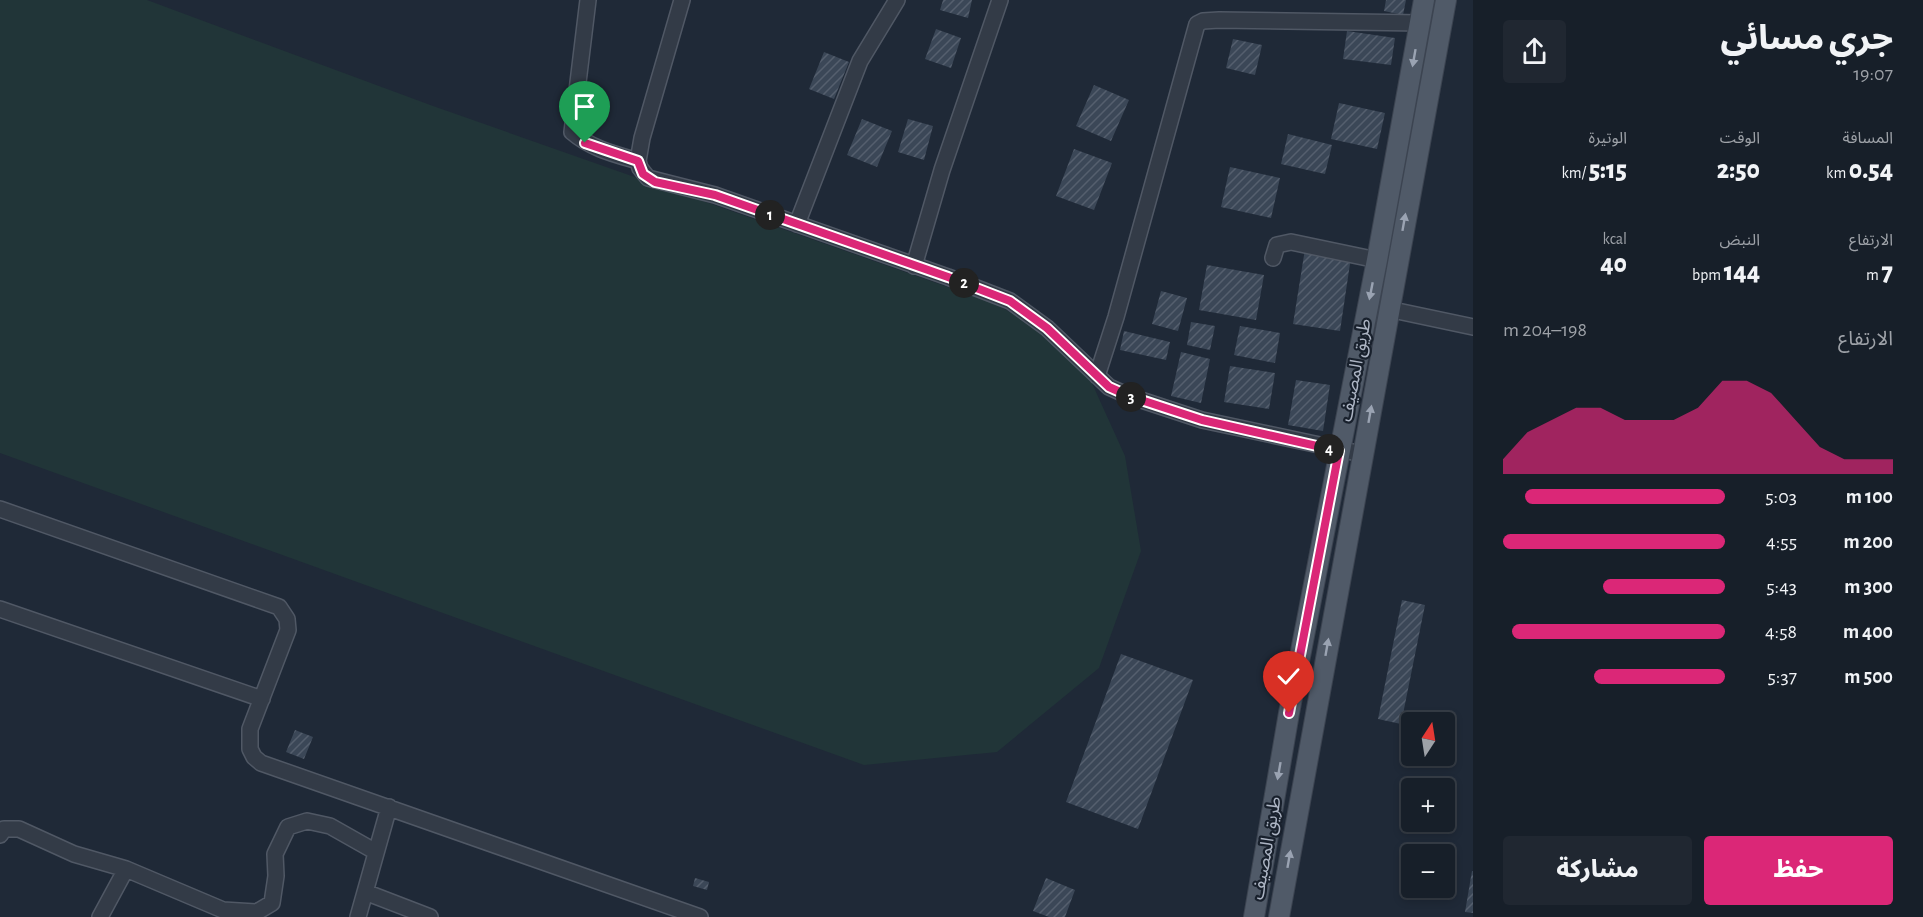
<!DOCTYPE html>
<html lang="ar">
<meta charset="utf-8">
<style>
body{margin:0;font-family:"Alegreya Sans","Noto Sans Arabic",sans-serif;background:#202731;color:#f1f3f6;direction:rtl;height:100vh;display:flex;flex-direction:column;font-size:22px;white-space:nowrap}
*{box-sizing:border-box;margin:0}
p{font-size:20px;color:#9ea2a8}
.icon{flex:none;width:33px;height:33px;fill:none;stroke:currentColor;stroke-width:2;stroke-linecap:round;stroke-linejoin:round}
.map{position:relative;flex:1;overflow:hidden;direction:ltr}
.drawer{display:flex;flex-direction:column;background:#171f29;width:450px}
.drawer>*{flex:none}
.needle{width:39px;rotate:12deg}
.controls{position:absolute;left:1401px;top:712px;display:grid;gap:12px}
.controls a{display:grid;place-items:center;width:54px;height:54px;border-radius:6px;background:#171f29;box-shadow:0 3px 9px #0003,0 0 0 2px #363d46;font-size:30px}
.pin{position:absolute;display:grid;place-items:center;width:51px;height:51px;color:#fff;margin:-62px -26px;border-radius:50% 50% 50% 0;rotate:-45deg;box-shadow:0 0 6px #0007}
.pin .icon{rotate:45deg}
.km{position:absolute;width:30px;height:30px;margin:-15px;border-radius:50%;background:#222;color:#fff;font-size:16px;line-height:30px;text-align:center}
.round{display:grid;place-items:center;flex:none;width:63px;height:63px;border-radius:6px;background:#202731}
.summary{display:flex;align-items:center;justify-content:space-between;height:102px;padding:0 30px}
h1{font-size:33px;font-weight:800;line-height:45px}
.stats{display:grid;grid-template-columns:repeat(3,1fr);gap:9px;height:102px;padding:6px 30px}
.stats div{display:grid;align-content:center}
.stats b{font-size:26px;font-weight:800}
.stats small{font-size:16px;font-weight:400}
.stats p{font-size:16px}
.chart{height:168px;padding:12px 30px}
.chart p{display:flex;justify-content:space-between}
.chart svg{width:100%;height:108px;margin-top:6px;fill:#db2777;opacity:.7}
.primary-button{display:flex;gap:12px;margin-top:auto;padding:12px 30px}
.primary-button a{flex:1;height:69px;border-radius:6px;background:#db2777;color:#fff;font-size:24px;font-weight:800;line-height:69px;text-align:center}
.primary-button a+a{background:#202731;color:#f1f3f6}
ul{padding:0 30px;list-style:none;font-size:20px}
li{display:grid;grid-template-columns:96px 72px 1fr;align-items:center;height:45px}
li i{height:15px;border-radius:8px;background:#db2777}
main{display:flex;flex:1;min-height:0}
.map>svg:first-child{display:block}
.pitch{fill:#213538}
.building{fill:url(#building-hatch)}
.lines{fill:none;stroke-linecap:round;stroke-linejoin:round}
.minor-casing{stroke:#505865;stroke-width:18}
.major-casing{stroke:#3c4451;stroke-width:22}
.minor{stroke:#333b47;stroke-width:15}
.major{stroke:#505a68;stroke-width:20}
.oneway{fill:#9aa3b2}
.route-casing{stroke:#fff;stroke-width:12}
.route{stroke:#db2777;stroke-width:8}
.labels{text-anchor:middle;stroke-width:4.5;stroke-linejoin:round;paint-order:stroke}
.street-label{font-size:18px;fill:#adb5c4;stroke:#18202c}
</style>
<main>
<section class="drawer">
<div class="summary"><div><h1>جري مسائي</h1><p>19:07</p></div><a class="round"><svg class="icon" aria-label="share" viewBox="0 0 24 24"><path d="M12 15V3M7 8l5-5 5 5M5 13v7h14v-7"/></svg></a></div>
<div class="stats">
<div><p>المسافة</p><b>0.54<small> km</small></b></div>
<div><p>الوقت</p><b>2:50</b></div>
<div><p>الوتيرة</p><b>5:15<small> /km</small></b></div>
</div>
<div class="stats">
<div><p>الارتفاع</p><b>7<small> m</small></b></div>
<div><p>النبض</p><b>144<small> bpm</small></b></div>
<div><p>kcal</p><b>40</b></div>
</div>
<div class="chart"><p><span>الارتفاع</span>198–204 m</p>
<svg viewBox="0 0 160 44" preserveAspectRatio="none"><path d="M0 44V38L10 27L20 22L30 17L40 17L50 22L60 22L70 22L80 17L90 6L100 6L110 11L120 22L130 33L140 38L150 38L160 38V44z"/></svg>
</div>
<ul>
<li><b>100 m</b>5:03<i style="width:90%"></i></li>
<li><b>200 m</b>4:55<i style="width:100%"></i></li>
<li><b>300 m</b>5:43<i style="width:55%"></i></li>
<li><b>400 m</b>4:58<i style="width:96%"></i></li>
<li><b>500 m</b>5:37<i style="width:59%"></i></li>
</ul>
<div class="primary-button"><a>حفظ</a><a>مشاركة</a></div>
</section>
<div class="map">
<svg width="1473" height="917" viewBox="0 0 1473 917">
<defs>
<pattern id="building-hatch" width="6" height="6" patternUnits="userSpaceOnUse" patternTransform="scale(1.5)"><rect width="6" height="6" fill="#3b4757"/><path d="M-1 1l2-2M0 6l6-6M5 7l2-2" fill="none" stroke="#555f6e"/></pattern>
</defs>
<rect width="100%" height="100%" fill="#1f2937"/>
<path class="pitch" d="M0 0H147L433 106 996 304 1037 328 1091 381 1125 456 1141 551 1099 668 997 752 864 765 0 453Z"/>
<path class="building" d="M943 0H972L968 18 940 10Z
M1386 0H1406L1403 15 1384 11Z
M936 29 961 38 951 68 925 59Z
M1347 31 1395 38 1391 65 1343 59Z
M1233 39 1262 45 1255 75 1226 68Z
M824 52 849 62 834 99 809 89Z
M1094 85 1129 100 1111 141 1076 126Z
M1339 103 1385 113 1377 149 1331 139Z
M862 119 892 131 877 167 847 155Z
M908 119 933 126 924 160 898 152Z
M1288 134 1332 145 1325 174 1281 164Z
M1074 149 1112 163 1094 210 1056 196Z
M1230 167 1280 178 1271 218 1221 207Z
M1305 249 1351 257 1340 331 1293 324Z
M1207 265 1264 275 1256 320 1199 310Z
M1161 291 1187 298 1178 331 1152 324Z
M1191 322 1215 326 1210 350 1187 345Z
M1240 326 1280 333 1275 363 1234 355Z
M1124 331 1170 342 1166 360 1120 350Z
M1181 352 1210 359 1201 403 1171 396Z
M1230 366 1275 373 1269 409 1224 402Z
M1296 380 1330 385 1323 431 1288 425Z
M1402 600 1425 605 1401 724 1378 719Z
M1121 654 1193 680 1138 829 1066 802Z
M295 730 313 737 304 759 286 752Z
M1472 871H1473V913L1465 912Z
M695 878 709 882 707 890 693 886Z
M1046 878 1075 890 1065 917H1049L1033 911Z"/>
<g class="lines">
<defs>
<path id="minor" d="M588 0 572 132C592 149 614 154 638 161
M682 0 642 138 638 161 640 168 648 178 715 195 948 277 1010 301 1047 328 1109 387 1129 396 1202 420 1362 454
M797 224 860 61 897 0
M1273 258 1277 245 1291 242 1377 260
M914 266 942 170 1000 0
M1388 309 1473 327
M1097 376 1116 317 1197 24 1203 21 1219 20 1421 23
M0 509 279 607 287 619 288 630 250 729V749L254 757 261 763 700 917
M0 609 262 699
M0 835 4 829H19L74 854 126 869
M365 892 430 917
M100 917 126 869 223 910 257 912 272 903 276 876 275 854 288 827 307 821 330 826 376 852
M358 917 389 807"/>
<path id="major" d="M1254 917 1289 713 1377 260 1424 0
M1279 917 1446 0"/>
</defs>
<use href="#minor" class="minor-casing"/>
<use href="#major" class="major-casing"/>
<use href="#minor" class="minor"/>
<use href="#major" class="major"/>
</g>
<defs><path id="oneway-solid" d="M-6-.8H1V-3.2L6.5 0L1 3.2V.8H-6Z" transform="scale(1.5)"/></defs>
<g class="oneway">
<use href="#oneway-solid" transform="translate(1414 58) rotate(100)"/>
<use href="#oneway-solid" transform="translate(1404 222) rotate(-80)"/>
<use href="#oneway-solid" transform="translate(1371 291) rotate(101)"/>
<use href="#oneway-solid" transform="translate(1370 414) rotate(-80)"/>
<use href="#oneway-solid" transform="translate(1327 647) rotate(-80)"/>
<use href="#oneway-solid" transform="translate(1279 771) rotate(100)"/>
<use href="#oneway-solid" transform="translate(1289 859) rotate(-80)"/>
</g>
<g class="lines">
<defs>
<path id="route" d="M585 143 638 161 643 174 655 182 715 195 948 277 1010 301 1047 328 1109 387 1129 396 1202 420 1339 451 1289 713"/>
</defs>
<use href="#route" class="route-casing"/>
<use href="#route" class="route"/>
</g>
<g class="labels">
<g class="street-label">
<text transform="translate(1355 370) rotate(-79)" y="6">طريق المصيف</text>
<text transform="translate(1266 848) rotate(-80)" y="6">طريق المصيف</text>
</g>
</g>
</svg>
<div class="controls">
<a><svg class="needle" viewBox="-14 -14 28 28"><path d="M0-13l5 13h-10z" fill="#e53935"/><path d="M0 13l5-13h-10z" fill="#9ea2a8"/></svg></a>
<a>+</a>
<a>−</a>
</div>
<div class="pin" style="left:585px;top:143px;background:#1e9e55"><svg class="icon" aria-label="arrive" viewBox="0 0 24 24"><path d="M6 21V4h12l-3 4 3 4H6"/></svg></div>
<div class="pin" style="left:1289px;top:713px;background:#d93025"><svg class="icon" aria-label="check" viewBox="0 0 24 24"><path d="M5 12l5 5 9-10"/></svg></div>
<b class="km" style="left:770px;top:215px">1</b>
<b class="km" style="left:964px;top:283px">2</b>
<b class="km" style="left:1131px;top:397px">3</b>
<b class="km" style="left:1329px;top:449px">4</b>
</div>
</main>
